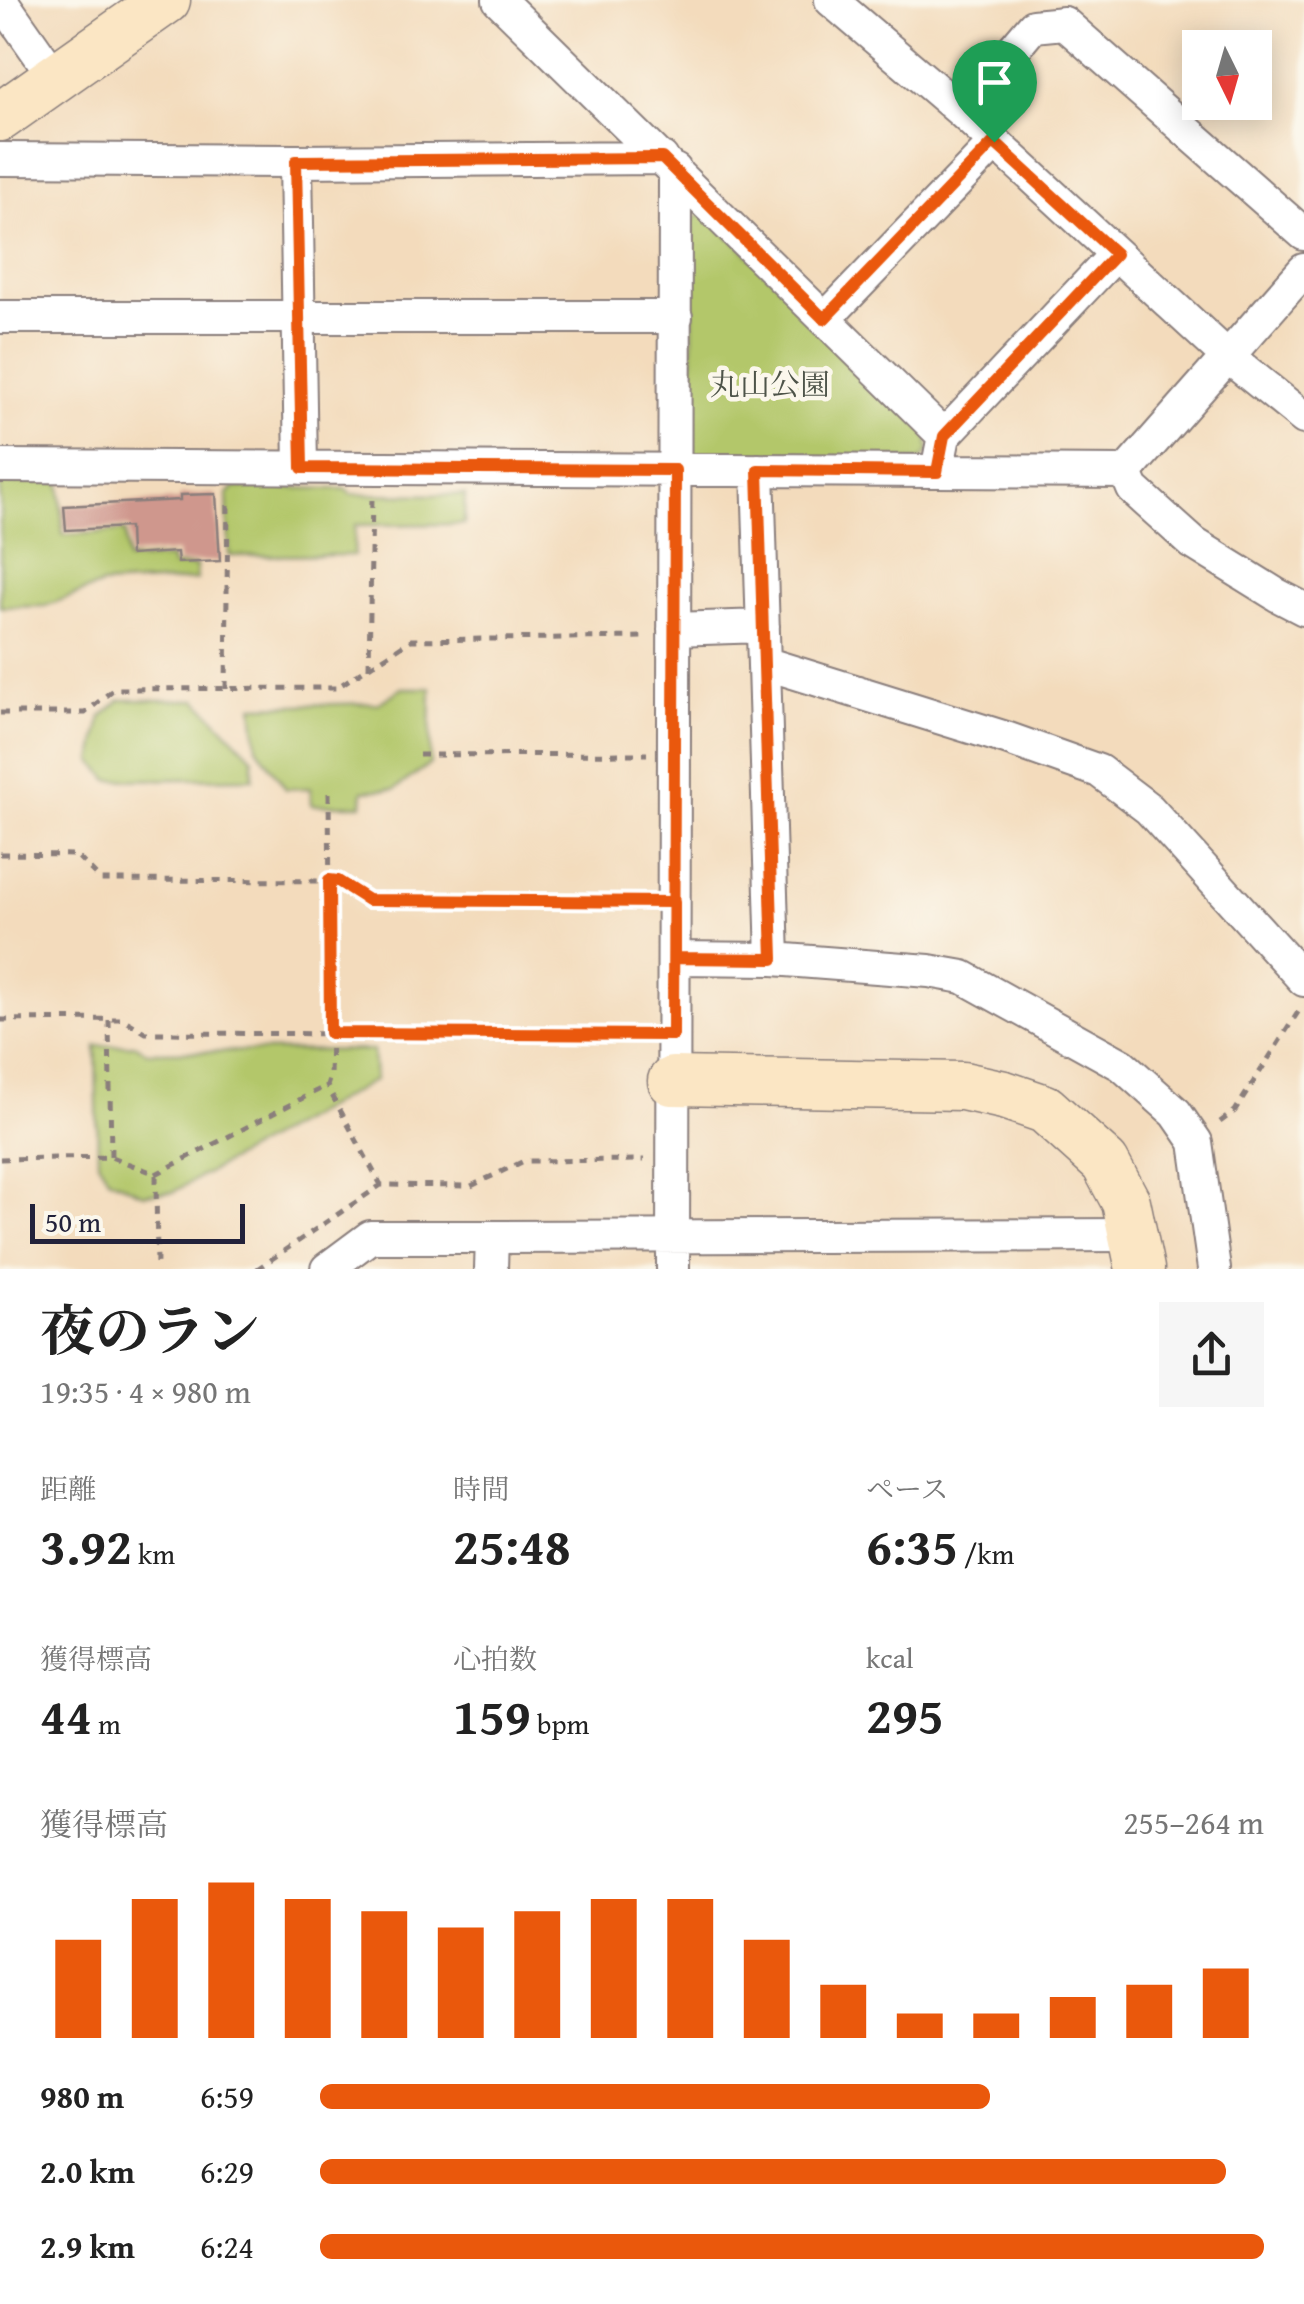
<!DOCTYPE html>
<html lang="ja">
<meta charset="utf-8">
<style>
body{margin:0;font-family:"Gentium Book Plus","Noto Serif JP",serif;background:#f6f6f6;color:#222;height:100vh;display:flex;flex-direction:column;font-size:38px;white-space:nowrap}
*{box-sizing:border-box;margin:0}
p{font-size:32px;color:#767676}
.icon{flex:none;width:55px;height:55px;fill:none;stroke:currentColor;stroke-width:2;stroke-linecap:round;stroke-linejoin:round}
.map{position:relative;height:1269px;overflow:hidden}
.details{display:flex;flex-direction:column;background:#fff;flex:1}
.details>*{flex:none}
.needle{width:65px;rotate:175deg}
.buttons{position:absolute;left:1182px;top:30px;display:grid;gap:20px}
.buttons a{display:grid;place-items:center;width:90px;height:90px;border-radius:0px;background:#fff;box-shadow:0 5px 25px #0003;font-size:50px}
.scale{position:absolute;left:30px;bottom:25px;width:215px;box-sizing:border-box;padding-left:10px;border:5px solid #22223b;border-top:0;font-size:28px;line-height:35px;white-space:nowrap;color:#22223b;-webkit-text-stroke:8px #fbf7ec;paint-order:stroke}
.pin{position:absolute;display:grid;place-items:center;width:85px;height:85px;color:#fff;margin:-102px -42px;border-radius:50% 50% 50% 0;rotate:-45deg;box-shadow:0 0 10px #0007}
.pin .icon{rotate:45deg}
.round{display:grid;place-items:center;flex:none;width:105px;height:105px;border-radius:0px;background:#f6f6f6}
.head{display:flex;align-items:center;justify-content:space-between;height:170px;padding:0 40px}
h1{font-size:55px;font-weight:700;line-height:75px}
.metrics{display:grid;grid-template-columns:repeat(3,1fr);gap:15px;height:170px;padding:10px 40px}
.metrics div{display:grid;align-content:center}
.metrics b{font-size:50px;font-weight:700}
.metrics small{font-size:28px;font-weight:400}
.metrics p{font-size:28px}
.chart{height:280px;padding:20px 40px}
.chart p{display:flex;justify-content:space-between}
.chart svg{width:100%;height:180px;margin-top:10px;stroke:#ea580c;stroke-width:6}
ul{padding:0 40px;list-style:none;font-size:32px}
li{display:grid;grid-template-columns:160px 120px 1fr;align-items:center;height:75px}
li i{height:25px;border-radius:12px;background:#ea580c}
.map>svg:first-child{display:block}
.green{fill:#b3c76b;stroke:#6a7453;stroke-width:2.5}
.building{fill:#cf978d}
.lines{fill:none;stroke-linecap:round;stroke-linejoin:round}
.street-casing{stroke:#8a7e7c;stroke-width:36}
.secondary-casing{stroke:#8a7e7c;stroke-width:51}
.path{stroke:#8a7e7c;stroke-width:5;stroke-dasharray:8 8;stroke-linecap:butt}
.street{stroke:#fff;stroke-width:32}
.secondary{stroke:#fbe6c4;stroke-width:48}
.route-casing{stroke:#fff;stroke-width:20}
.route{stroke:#ea580c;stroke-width:12}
.labels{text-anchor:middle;stroke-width:9;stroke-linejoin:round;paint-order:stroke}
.park-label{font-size:30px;fill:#4e5449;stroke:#fbf7ec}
</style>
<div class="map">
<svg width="1304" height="1269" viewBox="0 0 1304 1269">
<rect width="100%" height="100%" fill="#fbf7ec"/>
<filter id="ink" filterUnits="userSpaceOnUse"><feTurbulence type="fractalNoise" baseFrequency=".01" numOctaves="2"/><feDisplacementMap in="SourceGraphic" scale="20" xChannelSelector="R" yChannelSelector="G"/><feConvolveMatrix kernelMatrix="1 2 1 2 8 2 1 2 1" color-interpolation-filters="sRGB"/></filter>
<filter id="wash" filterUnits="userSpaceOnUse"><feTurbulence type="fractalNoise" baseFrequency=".0048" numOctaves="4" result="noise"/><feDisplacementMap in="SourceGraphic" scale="40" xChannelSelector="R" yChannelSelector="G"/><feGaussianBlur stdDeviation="2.25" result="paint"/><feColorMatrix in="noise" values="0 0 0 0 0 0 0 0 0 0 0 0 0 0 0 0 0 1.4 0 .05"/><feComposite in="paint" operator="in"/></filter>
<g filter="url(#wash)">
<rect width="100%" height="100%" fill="#f3dbbc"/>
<path class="green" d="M706 211 928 434 929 452 919 462 693 457 692 219Z
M0 481 60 482 63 535 125 531 127 560 171 558 172 566H196L197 580 102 585 45 606 0 607Z
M235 487 346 489 350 494 465 495 464 524 355 525 354 555 229 556 227 494Z
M402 688H431L430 764 395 789 363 791 362 805H312L310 788 286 789 257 747 253 706 379 703Z
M120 700H197L253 758V778L109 780 93 761 101 717Z
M136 1045 147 1052 373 1050 375 1080 173 1192 143 1194 108 1178 98 1162 96 1046Z"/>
<g id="blocks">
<path class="building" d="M216 494 220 561 178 563 177 552 130 555 129 527 66 530 64 506 180 500V495Z"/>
</g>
</g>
<g filter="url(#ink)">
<use href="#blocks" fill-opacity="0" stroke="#8a7e7c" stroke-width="2.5"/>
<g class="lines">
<defs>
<path id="street" d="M1 0 55 77
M499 0 944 436 937 471
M831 0 961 111 1227 356 1304 418
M961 111 1033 26 1064 23 1304 234
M0 159 296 161 662 158
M296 161 301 468
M0 317H676
M825 319 995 143
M944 436 1116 254
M0 466 1126 472 1304 270
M758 470 773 959
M1126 472 1133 489 1193 543 1277 595 1304 609
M674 629 763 626
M764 663 1006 738 1099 771 1149 809 1304 980
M674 958 773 959 929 971 963 977 1122 1065 1176 1113 1196 1142 1214 1269
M327 1269 370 1237H492
M491 1269 492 1237 1134 1235
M673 1269 675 170"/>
<path id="secondary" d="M0 117 166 0
M672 1081 963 1086 1004 1095 1045 1109 1105 1163 1126 1202 1140 1269"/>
</defs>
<use href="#street" class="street-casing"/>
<use href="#secondary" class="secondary-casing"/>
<path class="path" d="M369 668 372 496
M226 689 228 497
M0 713H85L114 689 336 688 411 640 644 637
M419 755 647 754
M329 793 331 1033 330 1077 327 1086 381 1185
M0 854 76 855 101 880 338 881 368 901 646 902
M0 1020 123 1019 146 1033 645 1035
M109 1020 111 1157
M1220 1122 1235 1111 1300 1009
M0 1159 111 1157 156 1174 157 1269
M156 1174 326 1086
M257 1269 381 1185 471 1186 524 1161 644 1160"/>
<use href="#street" class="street"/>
<use href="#secondary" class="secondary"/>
</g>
</g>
<g class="lines" filter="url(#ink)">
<defs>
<path id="route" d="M994 142 824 319 662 158 296 161 302 468 675 470C674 658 675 846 673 1035L330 1033 329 880 338 881 368 900 674 902V958L773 959 758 470 937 472 944 436 1116 254 994 142"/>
</defs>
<use href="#route" class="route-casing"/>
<use href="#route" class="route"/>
</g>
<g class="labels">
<g class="park-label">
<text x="770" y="395">丸山公園</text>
</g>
</g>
</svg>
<div class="buttons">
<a><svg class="needle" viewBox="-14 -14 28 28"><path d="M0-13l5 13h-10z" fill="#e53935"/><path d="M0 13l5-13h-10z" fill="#767676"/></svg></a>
</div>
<div class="scale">50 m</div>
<div class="pin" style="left:994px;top:142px;background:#1e9e55"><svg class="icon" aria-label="arrive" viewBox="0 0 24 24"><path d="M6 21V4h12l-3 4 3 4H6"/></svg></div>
</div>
<section class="details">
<div class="head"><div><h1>夜のラン</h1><p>19:35 · 4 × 980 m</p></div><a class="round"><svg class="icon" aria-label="share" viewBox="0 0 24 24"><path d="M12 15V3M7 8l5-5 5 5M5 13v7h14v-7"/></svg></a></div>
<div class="metrics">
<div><p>距離</p><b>3.92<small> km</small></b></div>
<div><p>時間</p><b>25:48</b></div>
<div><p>ペース</p><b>6:35<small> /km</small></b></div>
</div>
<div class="metrics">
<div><p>獲得標高</p><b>44<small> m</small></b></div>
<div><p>心拍数</p><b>159<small> bpm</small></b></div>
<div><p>kcal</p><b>295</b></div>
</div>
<div class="chart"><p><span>獲得標高</span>255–264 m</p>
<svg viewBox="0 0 160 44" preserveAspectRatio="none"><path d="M5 44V20M15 44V10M25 44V6M35 44V10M45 44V13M55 44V17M65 44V13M75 44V10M85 44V10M95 44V20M105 44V31M115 44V38M125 44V38M135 44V34M145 44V31M155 44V27"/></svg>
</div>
<ul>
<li><b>980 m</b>6:59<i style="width:71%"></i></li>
<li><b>2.0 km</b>6:29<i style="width:96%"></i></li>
<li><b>2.9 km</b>6:24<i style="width:100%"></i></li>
</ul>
</section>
